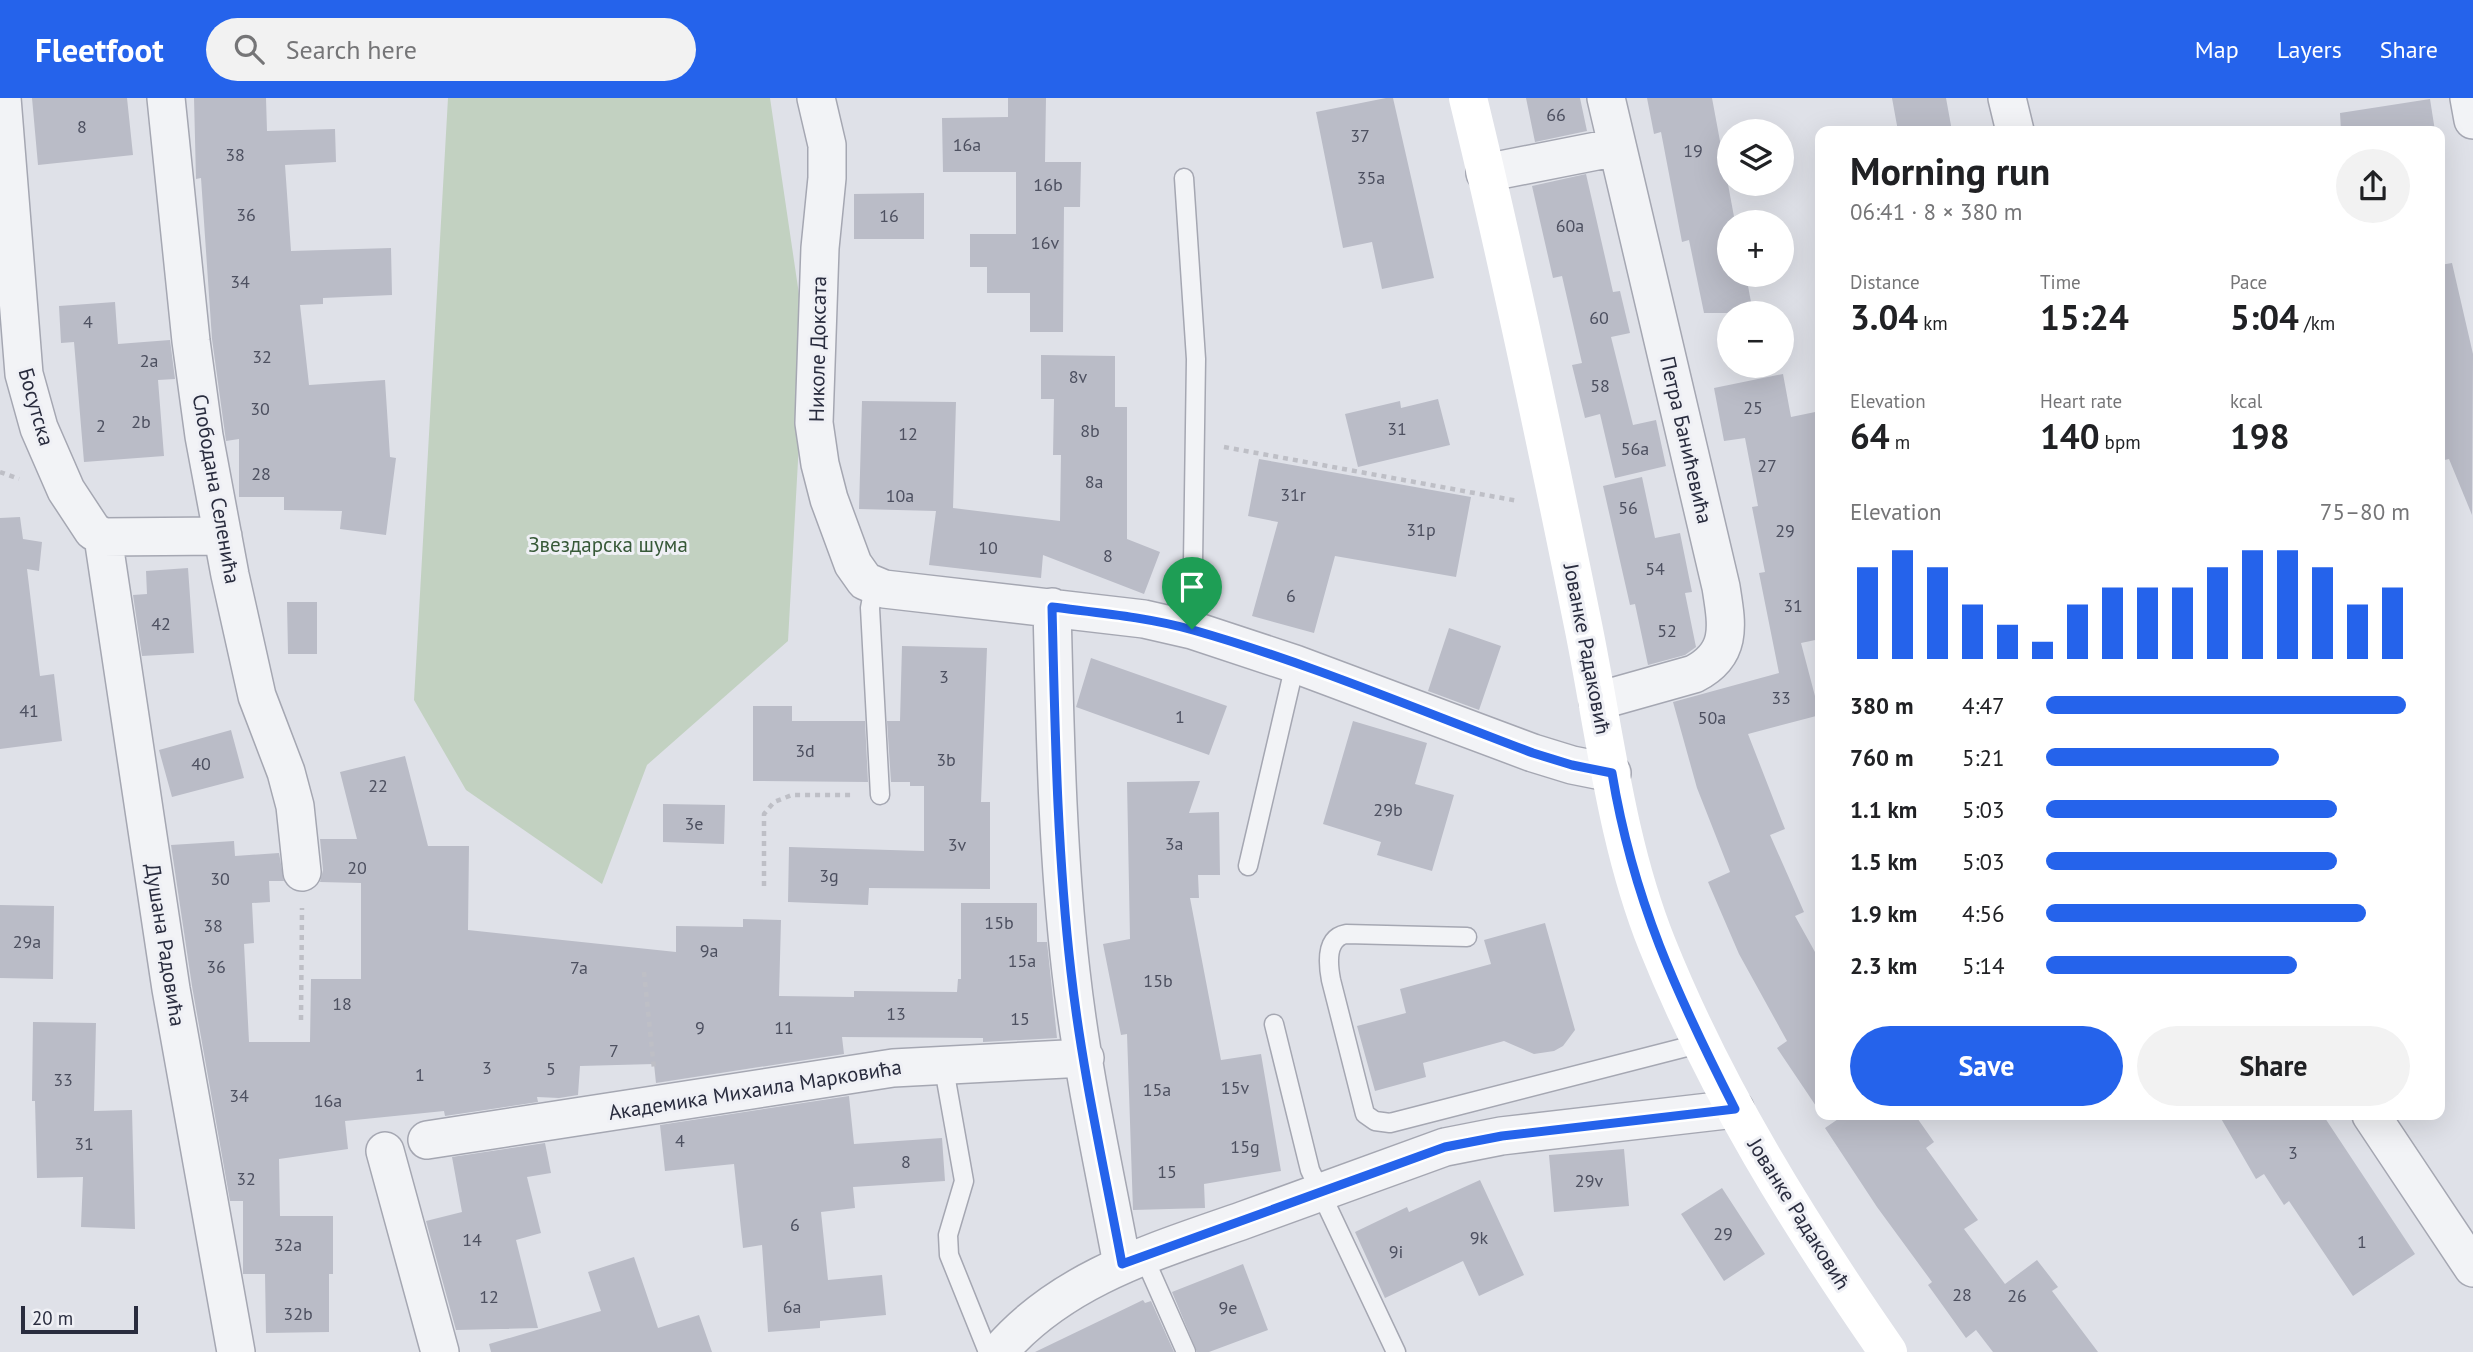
<!DOCTYPE html>
<meta charset="utf-8">
<style>
body{margin:0;font-family:"PT Sans",sans-serif;background:#f2f2f2;color:#202124;height:100vh;display:flex;flex-direction:column;font-size:26px;white-space:nowrap}
*{box-sizing:border-box;margin:0}
p{font-size:23px;color:#757577}
.icon{flex:none;width:38px;height:38px;fill:none;stroke:currentColor;stroke-width:2;stroke-linecap:round;stroke-linejoin:round}
.map{position:relative;flex:1;overflow:hidden}
.panel{position:absolute;left:1815px;top:28px;width:630px;height:994px;display:flex;flex-direction:column;background:#fff;border-radius:14px;box-shadow:0 7px 28px #0002}
.panel>*{flex:none}
.buttons{position:absolute;left:1717px;top:21px;display:grid;gap:14px}
.buttons a{display:grid;place-items:center;width:77px;height:77px;border-radius:50%;background:#fff;box-shadow:0 7px 28px #0002;font-size:35px}
.scale{position:absolute;left:21px;bottom:18px;width:117px;box-sizing:border-box;padding-left:7px;border:4px solid #292c3e;border-top:0;font-size:19px;line-height:24px;white-space:nowrap;color:#292c3e;-webkit-text-stroke:5px #eff0f5;paint-order:stroke}
.pin{position:absolute;display:grid;place-items:center;width:60px;height:60px;color:#fff;margin:-72px -30px;border-radius:50% 50% 50% 0;rotate:-45deg;box-shadow:0 0 7px #0007}
.pin .icon{rotate:45deg}
.round{display:grid;place-items:center;flex:none;width:74px;height:74px;border-radius:37px;background:#f2f2f2}
.summary{display:flex;align-items:center;justify-content:space-between;height:119px;padding:0 35px}
h1{font-size:38px;font-weight:600;line-height:52px}
.stats{display:grid;grid-template-columns:repeat(3,1fr);gap:10px;height:119px;padding:7px 35px}
.stats div{display:grid;align-content:center}
.stats b{font-size:35px;font-weight:600}
.stats small{font-size:19px;font-weight:400}
.stats p{font-size:19px}
.chart{height:196px;padding:14px 35px}
.chart p{display:flex;justify-content:space-between}
.chart svg{width:100%;height:126px;margin-top:7px;stroke:#2563eb;stroke-width:6}
.cta{display:flex;gap:14px;margin-top:auto;padding:14px 35px}
.cta a{flex:1;height:80px;border-radius:42px;background:#2563eb;color:#fff;font-size:28px;font-weight:600;line-height:80px;text-align:center}
.cta a+a{background:#f2f2f2;color:#202124}
ul{padding:0 35px;list-style:none;font-size:23px}
li{display:grid;grid-template-columns:112px 84px 1fr;align-items:center;height:52px}
li i{height:18px;border-radius:9px;background:#2563eb}
header{display:flex;align-items:center;gap:42px;box-sizing:border-box;height:98px;padding:0 35px;background:#2563eb;color:#fff}
header strong{font-size:33px}
nav{display:flex;gap:38px;margin-inline-start:auto;font-size:24px}
.search{width:490px;height:63px;background:#f2f2f2;display:flex;align-items:center;gap:18px;box-sizing:border-box;padding:0 24px;border-radius:38px;color:#757577;font-size:26px}
.map>svg:first-child{display:block}
.green{fill:#c2d1c1}
.building{fill:#babcc7}
.lines{fill:none;stroke-linecap:round;stroke-linejoin:round}
.service-casing{stroke:#a5a7b2;stroke-width:21}
.minor-casing{stroke:#a5a7b2;stroke-width:40}
.path{stroke:#bebfc6;stroke-width:4.5;stroke-dasharray:5 5;stroke-linecap:butt}
.service{stroke:#f2f3f6;stroke-width:18}
.minor{stroke:#f2f3f6;stroke-width:37}
.secondary{stroke:#fff;stroke-width:38}
.route-casing{stroke:#fff;stroke-width:14}
.route{stroke:#2563eb;stroke-width:9}
.labels{text-anchor:middle;stroke-width:6;stroke-linejoin:round;paint-order:stroke}
.number-label{font-size:18px;fill:#4d5060}
.street-label{font-size:21px;fill:#292c3e;stroke:#eff0f5}
.park-label{font-size:21px;fill:#375938;stroke:#eff0f5}
</style>
<header>
<strong>Fleetfoot</strong>
<div class="search"><svg class="icon" aria-label="search" viewBox="0 0 24 24"><circle cx="10" cy="10" r="6"/><path d="M15 15l6 6"/></svg>Search here</div>
<nav><a>Map</a><a>Layers</a><a>Share</a></nav>
</header>
<div class="map">
<svg width="2473" height="1254" viewBox="0 0 2473 1254">
<rect width="100%" height="100%" fill="#dfe1e8"/>
<path class="green" d="M448 0H770L805 237 788 543 647 667 602 786 466 692 414 602Z"/>
<path class="building" d="M32 0H127L133 57 38 67Z
M194 0H266L267 33 335 31 336 64 285 67 291 153 391 150 392 197 323 200V206L300 207 309 287 385 282 390 359 396 360 386 437 340 431 342 413 284 412V399H239V341L226 343 212 241 201 80 196 81Z
M1008 0H1046L1045 64H1081L1080 109H1064L1063 234H1030V195H987V169H970V136H1016V74H943L942 20 1008 19Z
M1386 0H1393L1434 180 1382 191 1372 144 1343 150 1316 14Z
M1526 0H1580L1587 33 1535 44Z
M1647 0H1712L1735 124H1729V177H1746L1753 215H1704L1689 142 1682 144 1661 34 1654 36Z
M1892 0H1946L1952 33H1898Z
M2430 1 2435 33H2341L2340 15Z
M1586 76 1613 194 1620 193 1630 235 1611 239 1633 327 1656 322 1666 368 1615 380 1600 316 1585 320 1572 267 1582 265 1562 178 1553 180 1532 88Z
M924 95V141H854V96Z
M2452 165 2473 256 2472 417 2449 361 2440 363V167Z
M115 204 118 246 170 242 175 281 158 282 164 358 84 364 74 244 61 245 59 208Z
M1041 257 1115 258V309H1127V441L1160 454 1144 496 1043 457 1041 480 929 467 936 413 859 411 862 303 956 304 953 410 1060 423 1061 357H1053L1054 301H1041Z
M1783 276 1791 319 1820 313V541L1801 545 1820 617 1748 636 1785 731 1770 737 1804 814 1795 818 1820 863V1014L1777 950 1787 943 1739 856 1708 784 1730 774 1697 690 1673 604 1779 575 1759 475 1765 474 1752 409 1758 408 1745 340 1724 343 1714 290Z
M1438 301 1450 347 1358 369 1345 316 1400 303 1401 310Z
M1259 361 1471 399 1456 479 1335 458 1314 535 1252 518 1278 424 1248 418Z
M1642 379 1655 440 1680 435 1692 494 1685 495 1696 549 1685 557 1648 567 1635 506 1630 507 1603 388Z
M20 419 23 441 42 444 39 473 27 471 40 578 54 576 62 643 0 651V420Z
M188 470 194 555 142 558 133 497 147 496 146 473Z
M287 504H317V556H288Z
M1449 530 1501 548 1479 612 1428 593Z
M902 548 987 550 981 704H990V791L869 790 868 807 788 804 789 749 924 753V688H910V684H891L887 623H900Z
M1091 560 1227 608 1209 657 1076 609Z
M753 608H792V623H865L868 684 753 683Z
M1353 623 1427 645 1415 686 1454 697 1432 773 1377 757 1381 744 1323 726Z
M231 632 244 680 172 699 159 652Z
M405 658 428 748H469L468 832 676 854V828L743 829V821L781 822 779 898 854 899V893L957 894 958 881H961V805H1037V844H1047L1057 940 983 944V940L842 939 844 956 656 985 654 966 580 968 578 997 559 1000 537 999 538 1004 445 1018 444 1013 345 1023 348 1051 279 1061 280 1118H333V1176H329V1234L266 1235 265 1176H243V1103H230L192 888 171 747 234 743 235 758 279 755 284 783H269L270 804 252 805 254 845 244 846 249 944H310L311 881H361V785L320 784 323 772 320 741H357L340 674Z
M1200 683 1189 715 1219 714 1220 777H1198L1199 800H1190L1221 962 1261 956 1281 1073 1204 1086 1205 1110 1133 1112 1127 936 1121 937 1103 846 1130 841 1127 684Z
M663 706 725 707 724 746 663 744Z
M0 807 54 808 53 881 0 880Z
M1545 825 1575 932 1563 948 1554 953 1534 956 1504 943 1423 965 1426 979 1375 993 1357 928 1406 915 1400 891 1491 866 1484 842Z
M33 924 96 925 94 1013 132 1012 135 1131 81 1129 83 1079 37 1080 35 1003H32Z
M849 998 854 1046 942 1040 945 1083 853 1089 855 1110 821 1114 828 1182 882 1177 886 1217 820 1223V1230L768 1234 762 1147 743 1150 734 1066 665 1073 660 1027Z
M1844 1017H1915L1934 1044 1926 1050 1978 1122 1964 1131 2005 1186 2037 1162 2058 1189 2052 1193 2098 1254H1993L1976 1232 1966 1240 1928 1187 1932 1184 1877 1109 1825 1030Z
M2219 1017H2323L2415 1156 2353 1198 2289 1103 2284 1107 2264 1076 2256 1081Z
M545 1045 551 1075 527 1079 541 1135 516 1142 538 1230 456 1232 426 1123 462 1114 452 1059Z
M1624 1051 1629 1108 1554 1114 1549 1057Z
M1480 1082 1524 1177 1479 1198 1463 1163 1385 1200 1355 1134 1407 1109 1409 1114Z
M1722 1090 1765 1156 1724 1183 1681 1116Z
M634 1159 658 1230 699 1217 712 1254H491L489 1246 601 1213 588 1174Z
M1243 1166 1268 1232 1209 1254H1197L1172 1194Z
M1143 1202 1145 1205 1151 1203 1174 1254H1035Z"/>
<g class="lines">
<defs>
<path id="service" d="M1184 80 1196 261 1192 532
M874 489 870 510 880 697
M1248 768 1295 566
M1467 839 1346 836C1325 840 1328 866 1331 882L1365 1016 1375 1023 1390 1025 1702 945
M1274 926 1310 1072 1396 1254
M943 965 964 1083 948 1137 949 1157 988 1254
M1143 1157 1186 1254"/>
<path id="minor" d="M2 0 24 276 39 330 66 392 93 433 103 439 223 438
M166 0 191 243 204 338 230 477 257 598 286 674 295 708 302 774
M816 0 827 47V80L820 150 814 325 820 366 829 401 853 466 865 483 884 491 1144 521 1192 532 1295 566 1533 655 1572 667 1612 675
M2007 0 2015 33
M2469 0 2473 22
M1485 75 1617 49
M103 439 171 891 236 1254
M1052 509C1055 631 1057 753 1071 874 1082 972 1104 1070 1122 1166
M1598 603 1694 576C1733 556 1727 527 1721 489L1606 0
M2371 1017 2473 1170
M427 1042 893 970 1085 960
M385 1053 440 1254
M999 1254C1062 1180 1156 1153 1244 1122 1311 1097 1378 1073 1445 1049L1501 1038 1735 1011"/>
</defs>
<use href="#service" class="service-casing"/>
<use href="#minor" class="minor-casing"/>
<path class="path" d="M1224 349 1518 403
M0 374 19 381
M764 788V716L774 704 792 697H852
M644 874 654 971
M301 922 302 810"/>
<use href="#service" class="service"/>
<use href="#minor" class="minor"/>
<path class="secondary" d="M1468 0C1511 176 1548 354 1584 532 1605 637 1617 746 1657 846 1715 991 1799 1126 1888 1254"/>
</g>
<g class="lines">
<defs>
<path id="route" d="M1052 509C1099 515 1147 519 1193 532 1309 565 1421 613 1533 655L1572 667 1612 675C1633 802 1677 897 1735 1011L1502 1038 1445 1049 1122 1166C1104 1069 1082 972 1071 874 1057 753 1055 631 1052 509Z"/>
</defs>
<use href="#route" class="route-casing"/>
<use href="#route" class="route"/>
</g>
<g class="labels">
<g class="number-label">
<text x="1556" y="23">66</text>
<text x="82" y="35">8</text>
<text x="1360" y="44">37</text>
<text x="967" y="53">16a</text>
<text x="1693" y="59">19</text>
<text x="235" y="63">38</text>
<text x="1371" y="86">35a</text>
<text x="1048" y="93">16b</text>
<text x="246" y="123">36</text>
<text x="889" y="124">16</text>
<text x="1570" y="134">60a</text>
<text x="1045" y="151">16v</text>
<text x="240" y="190">34</text>
<text x="1599" y="226">60</text>
<text x="88" y="230">4</text>
<text x="262" y="265">32</text>
<text x="149" y="269">2a</text>
<text x="1078" y="285">8v</text>
<text x="1600" y="294">58</text>
<text x="1753" y="316">25</text>
<text x="260" y="317">30</text>
<text x="141" y="330">2b</text>
<text x="101" y="334">2</text>
<text x="1397" y="337">31</text>
<text x="1090" y="339">8b</text>
<text x="908" y="342">12</text>
<text x="1635" y="357">56a</text>
<text x="1767" y="374">27</text>
<text x="261" y="382">28</text>
<text x="1094" y="390">8a</text>
<text x="1293" y="403">31r</text>
<text x="900" y="404">10a</text>
<text x="1628" y="416">56</text>
<text x="1421" y="438">31p</text>
<text x="1785" y="439">29</text>
<text x="988" y="456">10</text>
<text x="1108" y="464">8</text>
<text x="1655" y="477">54</text>
<text x="1291" y="504">6</text>
<text x="1793" y="514">31</text>
<text x="161" y="532">42</text>
<text x="1667" y="539">52</text>
<text x="944" y="585">3</text>
<text x="1781" y="606">33</text>
<text x="29" y="619">41</text>
<text x="1180" y="625">1</text>
<text x="1712" y="626">50a</text>
<text x="805" y="659">3d</text>
<text x="946" y="668">3b</text>
<text x="201" y="672">40</text>
<text x="378" y="694">22</text>
<text x="1388" y="718">29b</text>
<text x="694" y="732">3e</text>
<text x="1174" y="752">3a</text>
<text x="957" y="753">3v</text>
<text x="357" y="776">20</text>
<text x="829" y="784">3g</text>
<text x="220" y="787">30</text>
<text x="999" y="831">15b</text>
<text x="213" y="834">38</text>
<text x="27" y="850">29a</text>
<text x="709" y="859">9a</text>
<text x="1022" y="869">15a</text>
<text x="216" y="875">36</text>
<text x="579" y="876">7a</text>
<text x="1158" y="889">15b</text>
<text x="342" y="912">18</text>
<text x="896" y="922">13</text>
<text x="1020" y="927">15</text>
<text x="700" y="936">9</text>
<text x="784" y="936">11</text>
<text x="614" y="959">7</text>
<text x="487" y="976">3</text>
<text x="551" y="977">5</text>
<text x="420" y="983">1</text>
<text x="63" y="988">33</text>
<text x="1235" y="996">15v</text>
<text x="1157" y="998">15a</text>
<text x="239" y="1004">34</text>
<text x="328" y="1009">16a</text>
<text x="680" y="1049">4</text>
<text x="84" y="1052">31</text>
<text x="1245" y="1055">15g</text>
<text x="2293" y="1061">3</text>
<text x="906" y="1070">8</text>
<text x="1167" y="1080">15</text>
<text x="246" y="1087">32</text>
<text x="1589" y="1089">29v</text>
<text x="795" y="1133">6</text>
<text x="1723" y="1142">29</text>
<text x="1479" y="1146">9k</text>
<text x="472" y="1148">14</text>
<text x="2362" y="1150">1</text>
<text x="288" y="1153">32a</text>
<text x="1396" y="1160">9i</text>
<text x="1962" y="1203">28</text>
<text x="2017" y="1204">26</text>
<text x="489" y="1205">12</text>
<text x="792" y="1215">6a</text>
<text x="1228" y="1216">9e</text>
<text x="298" y="1222">32b</text>
</g>
<g class="street-label">
<text transform="translate(818 251) rotate(-89)" y="7">Николе Доксата</text>
<text transform="translate(36 309) rotate(74)" y="7">Босутска</text>
<text transform="translate(1686 342) rotate(77)" y="7">Петра Банићевића</text>
<text transform="translate(216 391) rotate(80)" y="7">Слободана Селенића</text>
<text transform="translate(1587 551) rotate(79)" y="7">Јованке Радаковић</text>
<text transform="translate(165 847) rotate(81)" y="7">Душана Радовића</text>
<text transform="translate(755 992) rotate(-9)" y="7">Академика Михаила Марковића</text>
<text transform="translate(1799 1116) rotate(58)" y="7">Јованке Радаковић</text>
</g>
<g class="park-label">
<text x="608" y="454">Звездарска шума</text>
</g>
</g>
</svg>
<div class="buttons">
<a><svg class="icon" aria-label="layers" viewBox="0 0 24 24"><path d="M12 4l9 5-9 5-9-5zM3 14l9 5 9-5"/></svg></a>
<a>+</a>
<a>−</a>
</div>
<div class="scale">20 m</div>
<div class="pin" style="left:1192px;top:531px;background:#1e9e55"><svg class="icon" aria-label="arrive" viewBox="0 0 24 24"><path d="M6 21V4h12l-3 4 3 4H6"/></svg></div>
<section class="panel">
<div class="summary"><div><h1>Morning run</h1><p>06:41 · 8 × 380 m</p></div><a class="round"><svg class="icon" aria-label="share" viewBox="0 0 24 24"><path d="M12 15V3M7 8l5-5 5 5M5 13v7h14v-7"/></svg></a></div>
<div class="stats">
<div><p>Distance</p><b>3.04<small> km</small></b></div>
<div><p>Time</p><b>15:24</b></div>
<div><p>Pace</p><b>5:04<small> /km</small></b></div>
</div>
<div class="stats">
<div><p>Elevation</p><b>64<small> m</small></b></div>
<div><p>Heart rate</p><b>140<small> bpm</small></b></div>
<div><p>kcal</p><b>198</b></div>
</div>
<div class="chart"><p><span>Elevation</span>75–80 m</p>
<svg viewBox="0 0 160 44" preserveAspectRatio="none"><path d="M5 44V12M15 44V6M25 44V12M35 44V25M45 44V32M55 44V38M65 44V25M75 44V19M85 44V19M95 44V19M105 44V12M115 44V6M125 44V6M135 44V12M145 44V25M155 44V19"/></svg>
</div>
<ul>
<li><b>380 m</b>4:47<i style="width:99%"></i></li>
<li><b>760 m</b>5:21<i style="width:64%"></i></li>
<li><b>1.1 km</b>5:03<i style="width:80%"></i></li>
<li><b>1.5 km</b>5:03<i style="width:80%"></i></li>
<li><b>1.9 km</b>4:56<i style="width:88%"></i></li>
<li><b>2.3 km</b>5:14<i style="width:69%"></i></li>
</ul>
<div class="cta"><a>Save</a><a>Share</a></div>
</section>
</div>
